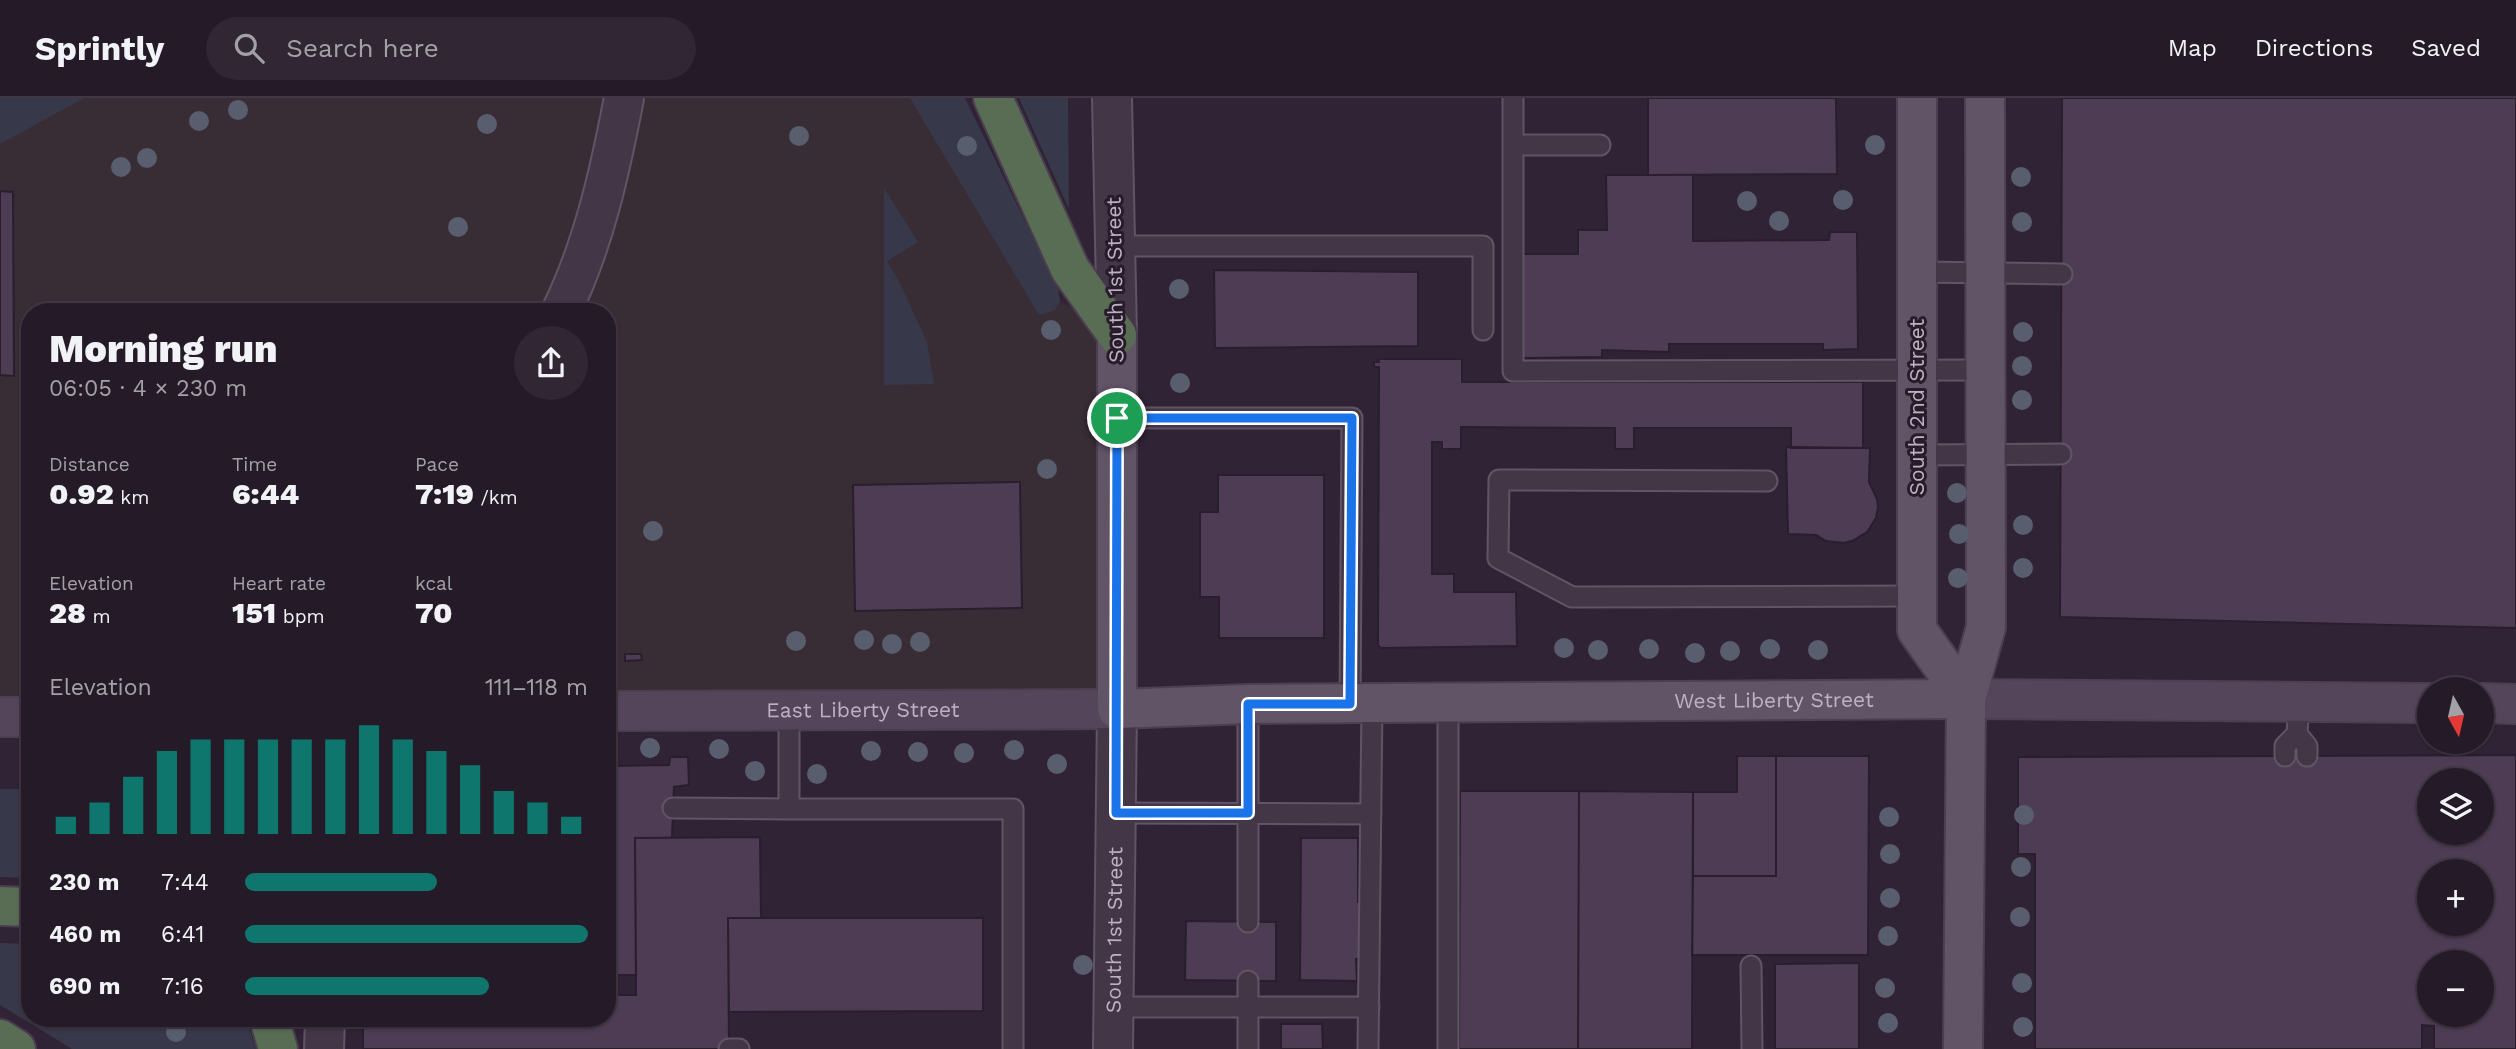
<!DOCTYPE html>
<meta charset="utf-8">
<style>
body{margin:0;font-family:"Work Sans",sans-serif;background:#312734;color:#f1f3f6;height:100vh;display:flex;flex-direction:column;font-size:26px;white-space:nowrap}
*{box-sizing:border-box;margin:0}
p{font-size:23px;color:#a3a1a8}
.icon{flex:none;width:38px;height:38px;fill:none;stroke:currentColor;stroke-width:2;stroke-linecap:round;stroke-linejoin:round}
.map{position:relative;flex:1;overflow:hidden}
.side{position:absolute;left:21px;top:205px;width:595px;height:724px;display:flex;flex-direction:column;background:#251a28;border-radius:28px;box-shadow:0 2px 5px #0004,0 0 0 2px #423845}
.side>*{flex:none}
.needle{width:46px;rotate:172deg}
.buttons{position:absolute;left:2417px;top:579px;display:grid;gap:14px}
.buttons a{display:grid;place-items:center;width:77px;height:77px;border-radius:50%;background:#251a28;box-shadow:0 2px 5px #0004,0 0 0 2px #423845;font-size:35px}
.pin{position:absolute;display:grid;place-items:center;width:60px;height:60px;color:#fff;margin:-30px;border:4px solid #fff;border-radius:50%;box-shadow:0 2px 7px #0007}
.round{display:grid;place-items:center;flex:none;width:74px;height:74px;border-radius:37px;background:#312734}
.head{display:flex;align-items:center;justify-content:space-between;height:119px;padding:0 28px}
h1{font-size:38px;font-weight:800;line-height:52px}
.metrics{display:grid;grid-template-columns:repeat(3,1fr);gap:10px;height:119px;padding:7px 28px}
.metrics div{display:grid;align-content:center}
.metrics b{font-size:30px;font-weight:800}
.metrics small{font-size:19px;font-weight:400}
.metrics p{font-size:19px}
.chart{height:196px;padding:14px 28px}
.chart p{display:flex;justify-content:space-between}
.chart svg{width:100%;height:126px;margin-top:7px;stroke:#0f766e;stroke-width:6}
ul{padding:0 28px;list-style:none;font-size:23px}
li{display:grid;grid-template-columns:112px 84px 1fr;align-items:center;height:52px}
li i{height:18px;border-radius:9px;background:#0f766e}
header{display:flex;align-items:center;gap:42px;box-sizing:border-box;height:98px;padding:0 35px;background:#251a28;border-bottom:2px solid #423845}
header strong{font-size:33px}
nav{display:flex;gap:38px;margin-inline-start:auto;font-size:24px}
.search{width:490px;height:63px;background:#312734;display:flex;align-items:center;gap:18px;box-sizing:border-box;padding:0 24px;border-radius:38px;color:#a3a1a8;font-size:26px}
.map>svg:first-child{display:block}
.medical{fill:#392d35}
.green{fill:#37384a}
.building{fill:#4e3c54;stroke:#2a1d2e;stroke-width:2;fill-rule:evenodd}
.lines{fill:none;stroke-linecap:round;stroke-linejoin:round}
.service-casing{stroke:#615465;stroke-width:23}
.tertiary-casing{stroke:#615465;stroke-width:42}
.secondary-casing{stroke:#4c3f50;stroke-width:42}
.primary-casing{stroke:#4c3f50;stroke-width:42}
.motorway-casing{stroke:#4b3e4f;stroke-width:42}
.service{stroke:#433647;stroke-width:19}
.tertiary{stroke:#433647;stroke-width:38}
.secondary{stroke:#55455a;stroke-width:38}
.primary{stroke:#625467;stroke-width:38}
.motorway{stroke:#596c54;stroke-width:38}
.tree{fill:#595e6f}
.route-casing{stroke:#fff;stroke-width:14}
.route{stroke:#1a73e8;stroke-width:9}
.labels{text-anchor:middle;stroke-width:6;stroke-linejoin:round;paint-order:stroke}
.street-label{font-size:21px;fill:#bfb1c3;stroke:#281c2c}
</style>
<header>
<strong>Sprintly</strong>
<div class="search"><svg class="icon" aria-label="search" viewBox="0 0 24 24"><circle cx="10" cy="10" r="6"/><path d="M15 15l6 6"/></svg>Search here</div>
<nav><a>Map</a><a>Directions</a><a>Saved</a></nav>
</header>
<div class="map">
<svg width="2516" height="951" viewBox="0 0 2516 951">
<rect width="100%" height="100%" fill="#312336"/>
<path class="medical" d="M0 0H965L1058 191 1060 203 1117 237V611L607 615V214H30V619H0Z"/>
<path class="green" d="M0 0H84L0 46Z
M910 0H965L1058 191 1060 203 1055 212 1039 217Z
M1019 0H1068L1069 111Z
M884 90 918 144 887 163 900 185 927 244 934 286 884 287Z
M0 691H30V780L0 779Z
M0 845 30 846V920L246 921 256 951H72L0 907Z"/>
<path class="building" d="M1648 0H1836L1837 76 1648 77Z
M2062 0H2516V530L2060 519Z
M1606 77H1693V143L1829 142 1830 134H1857L1858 251 1823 252V246H1669V254L1602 252V259L1520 260V156H1578V132H1607Z
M0 93 13 94 14 278 0 277Z
M1214 172 1418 174V248L1215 250Z
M1378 261H1462V284H1863V350H1791V330H1634V351H1615V330L1461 329V351H1442V344H1432V476H1454V494H1516L1517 548 1381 550 1378 547 1379 269H1374V264H1379Z
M1786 349 1870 350 1869 384 1877 401 1878 409 1876 420 1867 434 1852 443 1844 445 1826 443 1816 437 1788 436Z
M1218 377H1324V540H1219V499H1200V414H1218Z
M1020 384 1022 510 855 513 853 387Z
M625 556H641L642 562 625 563Z
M2516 657V951H2434V928L2422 927V951H2035V756H2018V659ZM2429 682H2482V735H2429ZM2429 774H2482V826H2429ZM2429 864H2482V917H2429Z
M1737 658H1776V778H1693V694H1737Z
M1776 658H1869L1868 857H1692L1693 778H1776Z
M670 659H688L689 687 674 689 672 740H635L636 877H607V668L669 667Z
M1460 693H1579L1578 951H1459Z
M1579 693 1693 694 1692 951H1578Z
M760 739 761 820H728L729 951H363V920H607V897H636L635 740Z
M1301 740H1358V804H1367V861H1356L1357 883 1300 882Z
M728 820H983V913L729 914Z
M1186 823 1276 824V883L1185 882Z
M1859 865V951H1775V866Z
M1281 926H1322L1323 951H1281Z"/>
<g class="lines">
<defs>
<path id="service" d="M1513 0V273L1987 272
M1513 47H1600
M1115 148H1483V232
M1917 174 2062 176
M1117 320H1352L1350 606
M1917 357 2061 356
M1767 383 1499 382 1498 460 1572 499 1917 498
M1448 605V951
M789 612V711H1013V951
M2297 636 2307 648V658
M2285 658V648L2297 636 2299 604
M673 710 789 711
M1116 715 1371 716
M1248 824V606
M1751 868 1752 951
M1114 909H1369
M729 951H739
M1248 951V883
M1368 951 1372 606"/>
<g id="tertiary">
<path d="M1112 0 1117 237"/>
<path d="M561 214C594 146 610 73 624 0"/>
<path d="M324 951 325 920"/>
<path id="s1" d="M1113 951 1117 611"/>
</g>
<g id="secondary">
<path d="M1966 601 2429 605"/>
<path d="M2482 605 2516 606"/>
<path id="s2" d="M607 613 1117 611"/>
<path d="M0 619H30"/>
</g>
<g id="primary">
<path d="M1917 0V532L1966 601"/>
<path id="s3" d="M1117 237V611L1248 606 1966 601"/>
<path d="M1963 951 1966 601 1986 529 1985 0"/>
</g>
<path id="motorway" d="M993 0 1070 171 1117 237
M0 808 30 809
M269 920 278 951
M0 941 16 951"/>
</defs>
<use href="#service" class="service-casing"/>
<use href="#tertiary" class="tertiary-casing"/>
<use href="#secondary" class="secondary-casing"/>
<use href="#primary" class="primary-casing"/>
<use href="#motorway" class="motorway-casing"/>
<use href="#service" class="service"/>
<use href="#tertiary" class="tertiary"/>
<use href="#secondary" class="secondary"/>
<use href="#primary" class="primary"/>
<use href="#motorway" class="motorway"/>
</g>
<g class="tree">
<circle cx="238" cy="12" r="10"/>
<circle cx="199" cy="23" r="10"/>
<circle cx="487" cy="26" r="10"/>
<circle cx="799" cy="38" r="10"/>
<circle cx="1875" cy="47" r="10"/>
<circle cx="967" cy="48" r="10"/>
<circle cx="147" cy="60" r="10"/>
<circle cx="121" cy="69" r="10"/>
<circle cx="2021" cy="79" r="10"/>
<circle cx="1843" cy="102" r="10"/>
<circle cx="1747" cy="103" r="10"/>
<circle cx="1779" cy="123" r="10"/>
<circle cx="2022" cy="124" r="10"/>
<circle cx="458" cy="129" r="10"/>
<circle cx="1179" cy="191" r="10"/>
<circle cx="1051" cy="232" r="10"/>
<circle cx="2023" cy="234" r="10"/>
<circle cx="2022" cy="268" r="10"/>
<circle cx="1180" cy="285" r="10"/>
<circle cx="2022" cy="302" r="10"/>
<circle cx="1047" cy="371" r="10"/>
<circle cx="1957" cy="395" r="10"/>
<circle cx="2023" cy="427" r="10"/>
<circle cx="653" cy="433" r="10"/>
<circle cx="1959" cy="436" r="10"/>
<circle cx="2023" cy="470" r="10"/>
<circle cx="1958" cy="480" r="10"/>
<circle cx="864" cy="542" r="10"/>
<circle cx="796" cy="543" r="10"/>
<circle cx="920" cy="544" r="10"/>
<circle cx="892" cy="546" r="10"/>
<circle cx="1564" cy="550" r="10"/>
<circle cx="1649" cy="551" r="10"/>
<circle cx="1770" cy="551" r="10"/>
<circle cx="1598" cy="552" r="10"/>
<circle cx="1818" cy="552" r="10"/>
<circle cx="1730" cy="553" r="10"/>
<circle cx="1695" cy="555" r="10"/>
<circle cx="650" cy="650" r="10"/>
<circle cx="719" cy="651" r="10"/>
<circle cx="1014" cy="652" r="10"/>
<circle cx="871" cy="653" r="10"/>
<circle cx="918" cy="654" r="10"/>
<circle cx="964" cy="655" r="10"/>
<circle cx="1057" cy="666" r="10"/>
<circle cx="755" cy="673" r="10"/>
<circle cx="817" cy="676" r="10"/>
<circle cx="2024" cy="717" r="10"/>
<circle cx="1889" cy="719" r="10"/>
<circle cx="1890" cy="756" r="10"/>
<circle cx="2021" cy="769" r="10"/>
<circle cx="1890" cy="800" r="10"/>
<circle cx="2020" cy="819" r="10"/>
<circle cx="1888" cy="838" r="10"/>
<circle cx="1083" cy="867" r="10"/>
<circle cx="2022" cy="885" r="10"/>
<circle cx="1885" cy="890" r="10"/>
<circle cx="1888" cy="925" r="10"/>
<circle cx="2023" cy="929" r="10"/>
<circle cx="176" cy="934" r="10"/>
</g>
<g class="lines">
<defs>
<path id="route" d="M1117 320H1352L1350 606H1248V715H1116Z"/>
</defs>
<use href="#route" class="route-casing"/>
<use href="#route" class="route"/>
</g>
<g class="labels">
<g class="street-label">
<text transform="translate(1115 182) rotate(-91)" y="7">South 1st Street</text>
<text transform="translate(1917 309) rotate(-90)" y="7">South 2nd Street</text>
<text dy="7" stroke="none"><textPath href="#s3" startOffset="1031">West Liberty Street</textPath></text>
<text dy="7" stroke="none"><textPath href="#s2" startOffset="256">East Liberty Street</textPath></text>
<text dy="7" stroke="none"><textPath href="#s1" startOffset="119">South 1st Street</textPath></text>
</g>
</g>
</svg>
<div class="buttons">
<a><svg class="needle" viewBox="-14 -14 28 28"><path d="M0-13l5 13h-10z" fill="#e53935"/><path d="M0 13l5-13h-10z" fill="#a3a1a8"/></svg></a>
<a><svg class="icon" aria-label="layers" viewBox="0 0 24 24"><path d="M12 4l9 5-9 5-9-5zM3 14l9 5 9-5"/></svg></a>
<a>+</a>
<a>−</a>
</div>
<div class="pin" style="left:1117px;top:320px;background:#1e9e55"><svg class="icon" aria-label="arrive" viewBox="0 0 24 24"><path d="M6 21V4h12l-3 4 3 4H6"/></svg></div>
<section class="side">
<div class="head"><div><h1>Morning run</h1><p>06:05 · 4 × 230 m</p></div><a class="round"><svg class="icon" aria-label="share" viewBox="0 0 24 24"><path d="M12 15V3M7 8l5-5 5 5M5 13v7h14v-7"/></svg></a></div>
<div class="metrics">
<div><p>Distance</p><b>0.92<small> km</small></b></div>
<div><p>Time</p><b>6:44</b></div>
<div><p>Pace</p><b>7:19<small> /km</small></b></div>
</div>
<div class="metrics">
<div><p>Elevation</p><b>28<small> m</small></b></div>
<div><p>Heart rate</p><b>151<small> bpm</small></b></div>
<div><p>kcal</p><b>70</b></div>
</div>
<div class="chart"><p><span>Elevation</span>111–118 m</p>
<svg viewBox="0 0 160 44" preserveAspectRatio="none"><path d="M5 44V38M15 44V33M25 44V24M35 44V15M45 44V11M55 44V11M65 44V11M75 44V11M85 44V11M95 44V6M105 44V11M115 44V15M125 44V20M135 44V29M145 44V33M155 44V38"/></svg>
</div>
<ul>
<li><b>230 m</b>7:44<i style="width:56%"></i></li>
<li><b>460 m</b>6:41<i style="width:100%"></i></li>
<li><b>690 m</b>7:16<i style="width:71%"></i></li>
</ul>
</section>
</div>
